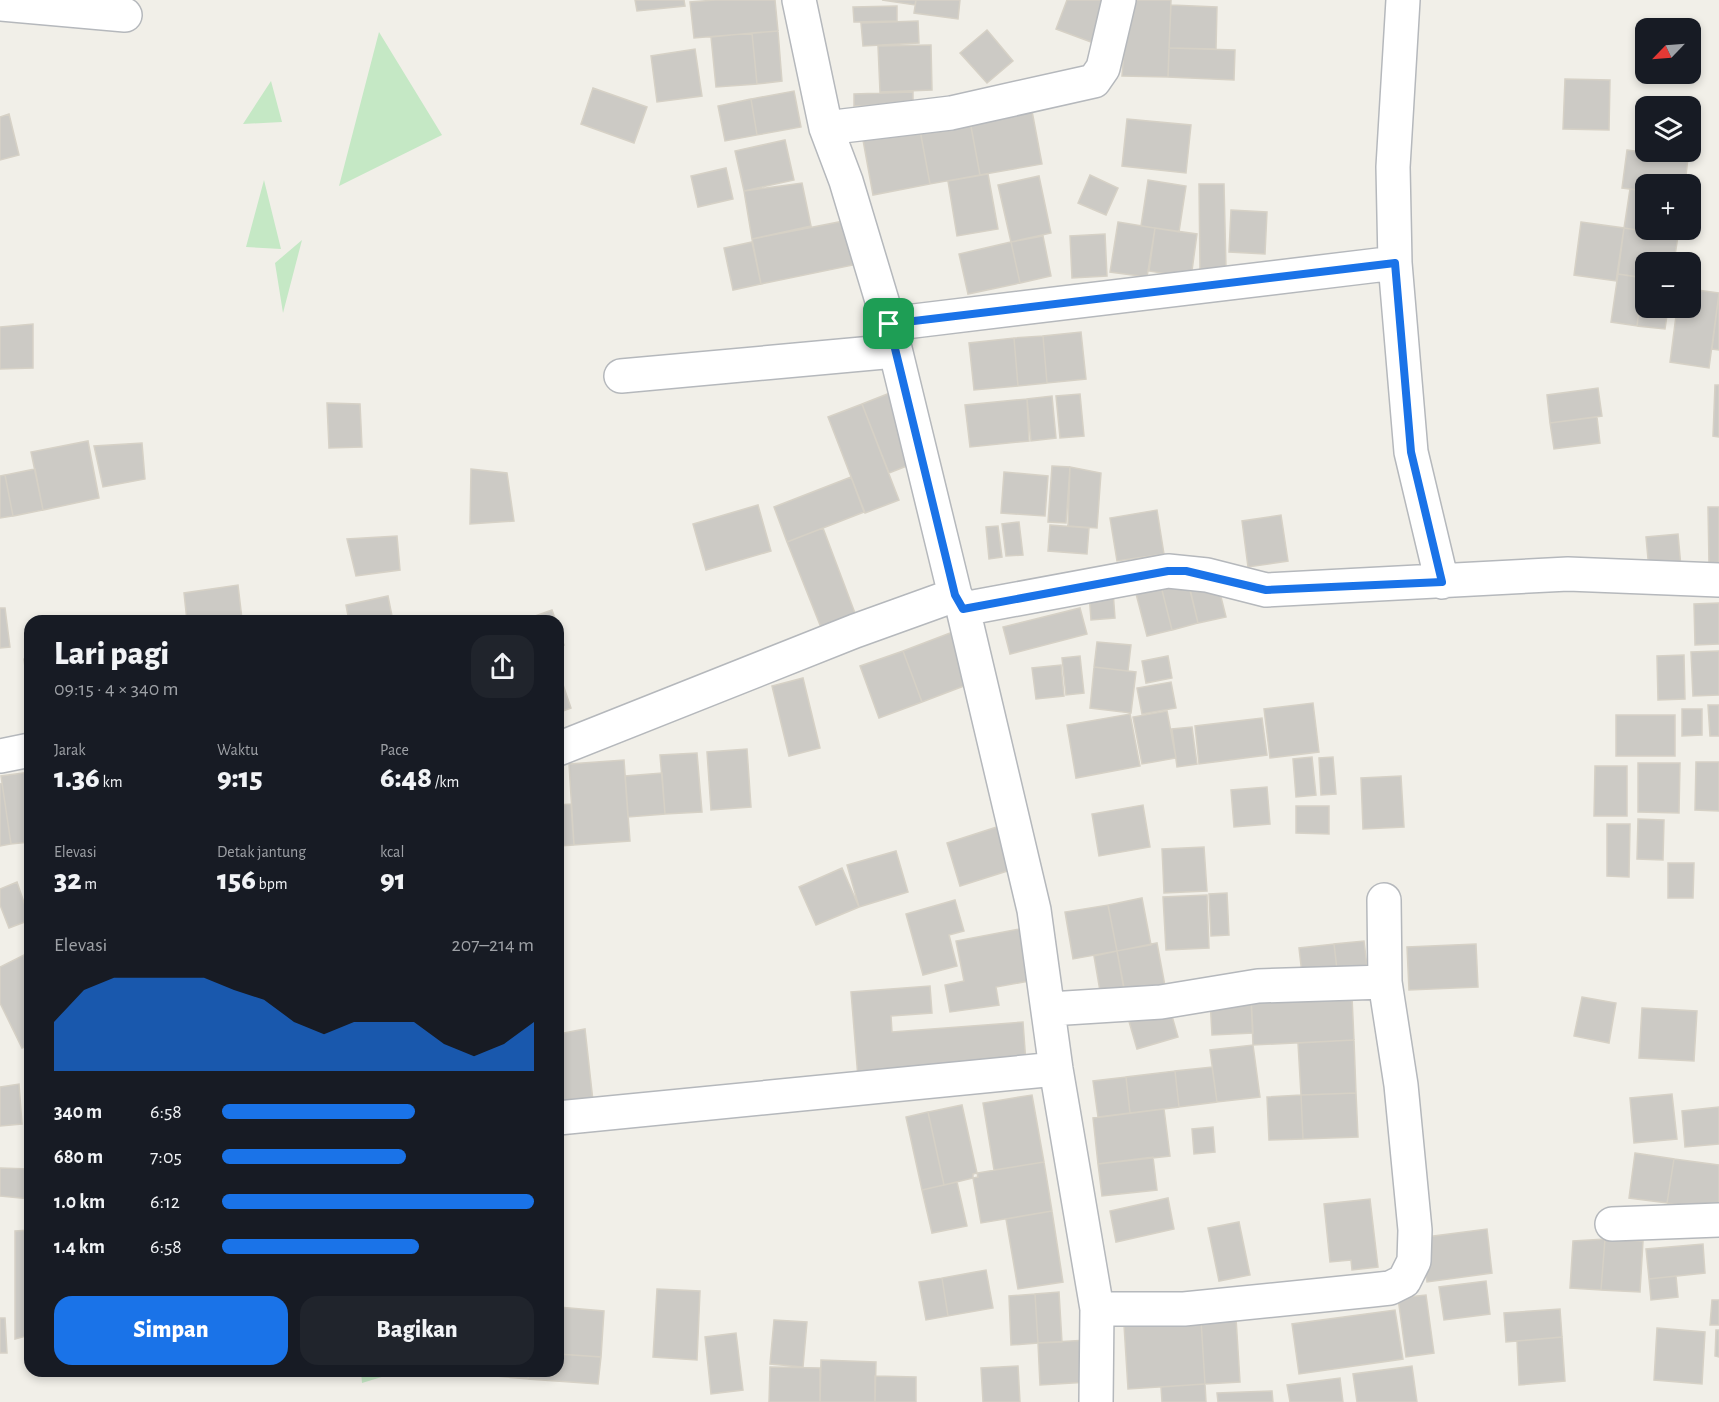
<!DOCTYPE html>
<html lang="id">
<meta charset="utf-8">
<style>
body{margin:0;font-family:"Alegreya Sans",sans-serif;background:#20242c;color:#f1f3f6;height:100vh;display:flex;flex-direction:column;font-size:22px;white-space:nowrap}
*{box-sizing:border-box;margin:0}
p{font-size:20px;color:#9ea1a6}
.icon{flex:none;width:33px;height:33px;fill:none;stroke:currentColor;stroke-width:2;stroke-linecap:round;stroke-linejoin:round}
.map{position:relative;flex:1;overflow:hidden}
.side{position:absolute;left:24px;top:615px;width:540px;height:762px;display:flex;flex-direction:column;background:#171b24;border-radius:18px;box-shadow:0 3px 9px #0003}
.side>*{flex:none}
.needle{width:39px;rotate:245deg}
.controls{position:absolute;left:1635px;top:18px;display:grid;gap:12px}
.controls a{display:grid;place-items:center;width:66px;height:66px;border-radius:12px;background:#171b24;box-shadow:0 3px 9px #0003;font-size:30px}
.pin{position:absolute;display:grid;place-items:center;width:51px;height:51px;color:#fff;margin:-26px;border-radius:12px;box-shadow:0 3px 9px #0006}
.round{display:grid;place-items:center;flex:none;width:63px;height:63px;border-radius:18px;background:#20242c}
.head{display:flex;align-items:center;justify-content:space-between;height:102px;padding:0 30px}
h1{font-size:33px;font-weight:800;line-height:45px}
.metrics{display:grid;grid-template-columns:repeat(3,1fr);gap:9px;height:102px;padding:6px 30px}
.metrics div{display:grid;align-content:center}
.metrics b{font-size:30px;font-weight:800}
.metrics small{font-size:16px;font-weight:400}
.metrics p{font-size:16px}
.chart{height:168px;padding:12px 30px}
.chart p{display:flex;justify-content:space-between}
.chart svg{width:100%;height:108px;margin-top:6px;fill:#1a73e8;opacity:.7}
.button{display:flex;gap:12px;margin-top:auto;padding:12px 30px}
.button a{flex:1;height:69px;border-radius:18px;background:#1a73e8;color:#fff;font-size:24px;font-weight:800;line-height:69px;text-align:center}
.button a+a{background:#20242c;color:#f1f3f6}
ul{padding:0 30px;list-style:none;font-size:20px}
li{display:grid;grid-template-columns:96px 72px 1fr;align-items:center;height:45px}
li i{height:15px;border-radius:8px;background:#1a73e8}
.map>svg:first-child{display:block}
.green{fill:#c5e8c5}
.building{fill:#cccac5;stroke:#d6d1c6;stroke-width:1.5}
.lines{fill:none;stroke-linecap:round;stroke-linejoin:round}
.minor-casing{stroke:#b5b8bc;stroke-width:36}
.minor{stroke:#fff;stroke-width:33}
.route-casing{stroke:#fff;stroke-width:12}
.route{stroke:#1a73e8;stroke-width:8}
</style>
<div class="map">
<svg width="1719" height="1402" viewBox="0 0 1719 1402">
<rect width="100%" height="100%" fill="#f1efe8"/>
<path class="green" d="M379 32 442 135 339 186Z
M271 81 282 122 243 124Z
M264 180 281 249 246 247Z
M302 240 283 313 275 263Z
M361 1371H401L362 1383Z"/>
<path class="building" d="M635 0H684L685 6 637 11Z
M715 0H775L778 31 694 38 690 2Z
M882 0H916L915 5Z
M916 0H960L958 19 914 13Z
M1067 0H1109L1099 45 1056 29Z
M1128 0H1171L1168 77 1122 76Z
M1171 5 1217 7 1216 49 1169 48Z
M897 6V21L854 22 853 7Z
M918 21 919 43 863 46 861 23Z
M987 30 1013 61 987 83 960 53Z
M778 31 782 81 757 84 752 33Z
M752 33 757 84 716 87 711 37Z
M931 45 932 90 880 92 878 46Z
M1169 48 1235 50 1234 80 1168 77Z
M695 49 702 96 657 102 651 56Z
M1565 79 1610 80 1609 130 1563 129Z
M593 88 647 107 634 143 581 124Z
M794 91 801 127 757 135 751 99Z
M913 92V104L854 106V94Z
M751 99 757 135 725 141 718 106Z
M1032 111 1042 164 980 175 970 121Z
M9 114 19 155 0 160V117Z
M1127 119 1191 125 1186 173 1122 166Z
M970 121 980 175 930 184 920 130Z
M920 130 930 184 873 195 863 140Z
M785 140 794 180 744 191 735 151Z
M1627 150 1688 158 1685 184H1646V191L1622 188Z
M726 168 733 199 698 207 691 176Z
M988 174 998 229 957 236 948 181Z
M1090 175 1118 188 1106 215 1078 203Z
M1039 176 1051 233 1011 242 998 185Z
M1148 180 1186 186 1179 232 1141 226Z
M802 183 811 226 752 239 744 191Z
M1199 184H1224L1226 268 1200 269Z
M1630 189 1646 191V230H1678V236L1624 228Z
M1231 210 1267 212 1265 254 1229 252Z
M844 221 853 265 761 284 752 239Z
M1118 222 1155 228 1147 277 1110 272Z
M1581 222 1624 228 1616 281 1574 275Z
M1155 228 1197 234 1191 278 1149 271Z
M1624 228 1678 236 1674 262H1646V278L1618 274Z
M1105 234 1107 276 1072 278 1070 236Z
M1043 236 1051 276 1020 283 1011 242Z
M752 242 761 284 733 290 724 248Z
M1011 242 1020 283 968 294 959 254Z
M1618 274 1643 278 1637 326 1611 322Z
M1643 278 1646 308H1668L1665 329 1637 326Z
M1690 289 1719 293 1709 368 1670 362 1677 308H1690Z
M1719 293V350L1712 349Z
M33 324V368L0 369V327Z
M1081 332 1086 379 1047 383 1043 336Z
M1043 336 1047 383 1018 386 1014 338Z
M1014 338 1018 386 974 390 969 343Z
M1715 385H1719V437L1713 436Z
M1598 388 1602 416 1550 423 1547 395Z
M895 391 922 460 889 473 862 404Z
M1080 394 1084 436 1060 438 1056 396Z
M1052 396 1056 438 1031 441 1027 399Z
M1027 399 1029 441 970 447 965 405Z
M327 403 360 404 362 447 329 448Z
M862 404 899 500 865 513 828 417Z
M1597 417 1600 443 1554 449 1550 423Z
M88 441 99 498 43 510 31 452Z
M142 443 145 479 103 487 94 446Z
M1052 466 1070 467 1066 523 1048 522Z
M1070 467 1101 473 1097 528 1068 526Z
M35 469 43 510 13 516 5 475Z
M471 469 507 473 514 521 470 524Z
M1004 472 1048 476 1045 516 1001 513Z
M5 475 13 516 0 518V476Z
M851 477 864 512 787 542 774 507Z
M758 505 771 551 706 570 693 524Z
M1708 507H1719V565H1709Z
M1157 510 1164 554 1117 561 1110 518Z
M1281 515 1288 561 1248 567 1242 521Z
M1019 522 1023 555 1006 556 1002 524Z
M1050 525 1089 528 1087 554 1048 551Z
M998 526 1002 557 989 559 986 527Z
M823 528 858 621 824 635 787 542Z
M1678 534 1681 567 1649 570 1646 537Z
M397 536 400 570 356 576 347 539Z
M1160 582H1188L1198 623 1172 630Z
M1160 582 1172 630 1147 636 1134 586Z
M238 585 242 619 187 621 184 593Z
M1190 589H1219L1226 617 1198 623Z
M1113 591 1115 618 1091 620 1089 593Z
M388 596 393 621H349L346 605Z
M1719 603V644L1695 645 1694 604Z
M0 608H5L10 647 0 648Z
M1080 608 1087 634 1010 654 1003 627Z
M552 610 556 621H521Z
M558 627 564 645 558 648Z
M958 630 977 681 922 702 903 651Z
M1097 642 1131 645 1128 671 1094 667Z
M903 651 922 702 879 718 860 666Z
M1719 651V695L1693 696 1691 652Z
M1684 655 1685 699 1658 700 1657 656Z
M1080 656 1084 693 1066 695 1062 658Z
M1168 656 1172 678 1146 683 1142 661Z
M30 658V710L24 659Z
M1061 665 1064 696 1036 699 1032 668Z
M1094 667 1136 672 1131 713 1090 708Z
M558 670 571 708 558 713Z
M803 678 820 748 789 756 772 686Z
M1171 682 1176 708 1142 714 1137 688Z
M1313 703 1319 752 1270 758 1264 709Z
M1708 705H1719V736H1710Z
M1682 709H1702V735L1682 736Z
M1167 711 1176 758 1142 764 1133 717Z
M1130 714 1140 766 1076 778 1067 725Z
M1616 715H1675V756H1616Z
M1262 718 1267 755 1199 764 1195 726Z
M1192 727 1197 764 1177 767 1172 729Z
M747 749 751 807 711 810 707 752Z
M697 753 702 812 665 814 660 755Z
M1312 757 1316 795 1296 797 1293 759Z
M1333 757 1336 794 1321 795 1319 758Z
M624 760 630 841 574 845 569 764Z
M1696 762H1719V811L1695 810Z
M1638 763H1680L1679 813 1638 812Z
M1595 766H1627V816H1594Z
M30 772V842L11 844 1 776Z
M662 773 665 814 628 817 625 776Z
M1401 776 1404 827 1363 829 1361 778Z
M2 783 11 844 0 846V784Z
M1267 787 1270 824 1234 827 1231 790Z
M571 804 574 845 558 846V805Z
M1143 805 1150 847 1099 856 1092 814Z
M1296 806H1329V834L1296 833Z
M1638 819 1664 820 1663 860 1637 859Z
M1607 824H1630L1629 877 1607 876Z
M1003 825 1017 868 960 886 947 843Z
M1204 847 1207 891 1164 893 1162 849Z
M896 851 908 892 859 907 847 865Z
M1668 863H1694L1693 898H1668Z
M842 868 859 907 816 925 799 887Z
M17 882 30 920 9 928 0 905V889Z
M1227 893 1229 935 1211 936 1209 894Z
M1207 895 1209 948 1166 950 1163 897Z
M1142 898 1151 945 1117 951 1108 905Z
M955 900 964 931 949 935 957 966 923 975 906 914Z
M1108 905 1117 951 1073 959 1065 912Z
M1025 928 1035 980 996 987 999 1005 950 1012 945 985 964 981 956 941Z
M1364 941 1368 975 1338 978 1334 944Z
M1157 943 1165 986 1125 993 1117 951Z
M1334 944 1338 978 1302 974 1299 948Z
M1476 944 1478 987 1409 990 1407 947Z
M1117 951 1125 995 1101 997 1094 956Z
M30 952V1045L22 1048 0 1003V967Z
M930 986 932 1013 891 1016 892 1032 1023 1022 1027 1077 859 1090 851 992Z
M1251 997 1253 1033 1212 1035 1210 1000Z
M1251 997H1352L1354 1040 1253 1045Z
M1582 997 1616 1003 1609 1043 1574 1036Z
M1642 1008 1697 1011 1694 1061 1639 1058Z
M1170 1009 1178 1037 1137 1049 1128 1018Z
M585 1029 593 1101H563L558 1071V1034Z
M1354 1040 1356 1093 1301 1095 1298 1043Z
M1253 1045 1260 1097 1217 1102 1210 1050Z
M1212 1067 1217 1102 1179 1107 1175 1071Z
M1175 1071 1179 1107 1130 1113 1126 1077Z
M1126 1077 1130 1113 1098 1117 1093 1081Z
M19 1084 22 1124 0 1126V1087Z
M1356 1093 1358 1137 1303 1139 1301 1095Z
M1672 1094 1677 1139 1634 1143 1630 1098Z
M1032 1095 1044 1162 994 1170 983 1103Z
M1301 1095 1303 1139 1269 1140 1267 1097Z
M962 1105 977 1173 973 1174V1178L944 1185 928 1112Z
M1719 1107V1144L1685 1147 1682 1111Z
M1164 1109 1170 1156 1098 1164 1093 1118Z
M928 1112 944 1185 922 1190 906 1117Z
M1213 1127 1215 1152 1194 1154 1192 1129Z
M1635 1153 1674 1159 1667 1203 1629 1198Z
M1153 1157 1157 1190 1102 1196 1098 1164Z
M1674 1159 1719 1165V1211L1667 1203Z
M1044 1162 1052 1211 981 1223 973 1178 978 1177 977 1173Z
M0 1168 30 1169V1199L0 1196Z
M957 1182 967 1226 932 1233 922 1190Z
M1168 1198 1174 1229 1116 1242 1110 1211Z
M1370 1199 1378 1267 1352 1270 1351 1260 1330 1262 1324 1204Z
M1052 1211 1063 1282 1018 1289 1006 1219Z
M1239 1222 1250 1275 1219 1281 1208 1228Z
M1487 1229 1492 1273 1427 1282 1424 1263 1426 1237Z
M30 1230V1335L15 1339V1231Z
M1605 1239 1643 1241 1640 1292 1601 1290Z
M1605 1239 1601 1290 1570 1288 1573 1241Z
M1703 1244 1705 1273 1649 1279 1646 1249Z
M986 1270 993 1308 948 1316 942 1278Z
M1676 1276 1678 1297 1651 1300 1649 1279Z
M942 1278 948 1316 926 1320 919 1282Z
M1486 1281 1490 1314 1444 1320 1439 1287Z
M657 1289 700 1291 697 1360 653 1357Z
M1059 1292 1062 1342 1038 1343 1035 1294Z
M1035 1294 1038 1343 1011 1345 1009 1296Z
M1426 1295 1434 1353 1406 1357 1398 1298Z
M1712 1300H1719V1325H1710Z
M558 1307 604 1311 601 1357 558 1354Z
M1560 1309 1562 1337 1506 1342 1504 1313Z
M1395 1310 1403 1359 1299 1374 1292 1324Z
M0 1318H5L7 1353H0Z
M1236 1318 1240 1382 1205 1384 1201 1320Z
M774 1320 807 1322 803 1367 770 1364Z
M1201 1320 1205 1384 1128 1389 1124 1325Z
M1657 1328 1705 1332 1702 1384 1654 1380Z
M1716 1330H1719V1357L1715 1356Z
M736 1333 743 1390 711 1394 705 1337Z
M1562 1337 1565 1381 1519 1385 1517 1341Z
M1087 1340 1089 1382 1040 1385 1038 1343Z
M558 1354 601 1357 598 1384 528 1379 529 1371H558Z
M821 1360 876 1362 875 1402H820Z
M1018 1366 1020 1402H983L981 1368Z
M1412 1366 1417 1402H1357L1353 1374Z
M770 1367 820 1368V1402H769Z
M53 1371H87L53 1376Z
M486 1371H529L528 1379 485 1375Z
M875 1376 916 1377V1402H875Z
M1340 1378 1343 1402H1290L1287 1385Z
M1205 1384 1206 1402H1162L1161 1387Z
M1272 1391 1273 1402H1218L1217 1393Z"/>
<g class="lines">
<defs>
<path id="minor" d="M799 0 826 128 846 181 889 324 955 595 963 609 1034 910 1056 1069 1097 1309 1096 1402
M1403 0 1393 167 1395 263 1411 452 1442 582
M0 4 125 15
M826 128 951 113 1094 81 1103 68 1119 0
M889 324 1395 263
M621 376 895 351
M963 609 1168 571 1207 575 1266 590 1568 574 1719 580
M558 749 855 631 955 595
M0 756 30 750
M1050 1009 1161 1002 1258 986 1385 982
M558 1118 1056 1069
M1612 1224 1719 1220
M1097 1309H1184L1372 1290 1390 1288 1404 1281 1414 1261 1415 1230 1401 1085 1385 982 1384 900"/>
</defs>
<use href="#minor" class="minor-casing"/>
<use href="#minor" class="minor"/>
</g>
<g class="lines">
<defs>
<path id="route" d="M1395 263 1411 452 1442 582 1266 590 1186 571H1168L963 609 955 595 889 324Z"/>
</defs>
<use href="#route" class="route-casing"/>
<use href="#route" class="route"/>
</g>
</svg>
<div class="controls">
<a><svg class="needle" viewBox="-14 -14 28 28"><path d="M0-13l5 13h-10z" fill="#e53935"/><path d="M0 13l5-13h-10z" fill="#9ea1a6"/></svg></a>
<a><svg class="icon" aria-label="layers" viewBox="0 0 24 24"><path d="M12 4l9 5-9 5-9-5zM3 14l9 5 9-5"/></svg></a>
<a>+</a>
<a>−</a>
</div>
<div class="pin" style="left:889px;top:324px;background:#1e9e55"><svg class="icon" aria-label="arrive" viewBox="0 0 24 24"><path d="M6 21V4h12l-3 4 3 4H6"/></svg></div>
<section class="side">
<div class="head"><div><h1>Lari pagi</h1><p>09:15 · 4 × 340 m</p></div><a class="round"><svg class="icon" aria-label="share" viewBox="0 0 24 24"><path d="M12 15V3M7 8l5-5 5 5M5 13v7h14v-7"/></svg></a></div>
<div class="metrics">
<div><p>Jarak</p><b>1.36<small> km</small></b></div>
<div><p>Waktu</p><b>9:15</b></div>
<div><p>Pace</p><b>6:48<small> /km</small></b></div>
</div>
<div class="metrics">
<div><p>Elevasi</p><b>32<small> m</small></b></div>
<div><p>Detak jantung</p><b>156<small> bpm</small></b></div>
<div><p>kcal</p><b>91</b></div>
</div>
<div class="chart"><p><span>Elevasi</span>207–214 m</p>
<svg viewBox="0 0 160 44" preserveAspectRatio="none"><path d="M0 44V24L10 11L20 6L30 6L40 6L50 6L60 11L70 15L80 24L90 29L100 24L110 24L120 24L130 33L140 38L150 33L160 24V44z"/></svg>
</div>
<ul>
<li><b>340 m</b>6:58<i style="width:62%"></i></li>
<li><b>680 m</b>7:05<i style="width:59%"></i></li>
<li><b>1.0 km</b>6:12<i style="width:100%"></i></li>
<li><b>1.4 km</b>6:58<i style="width:63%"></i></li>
</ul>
<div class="button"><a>Simpan</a><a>Bagikan</a></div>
</section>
</div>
